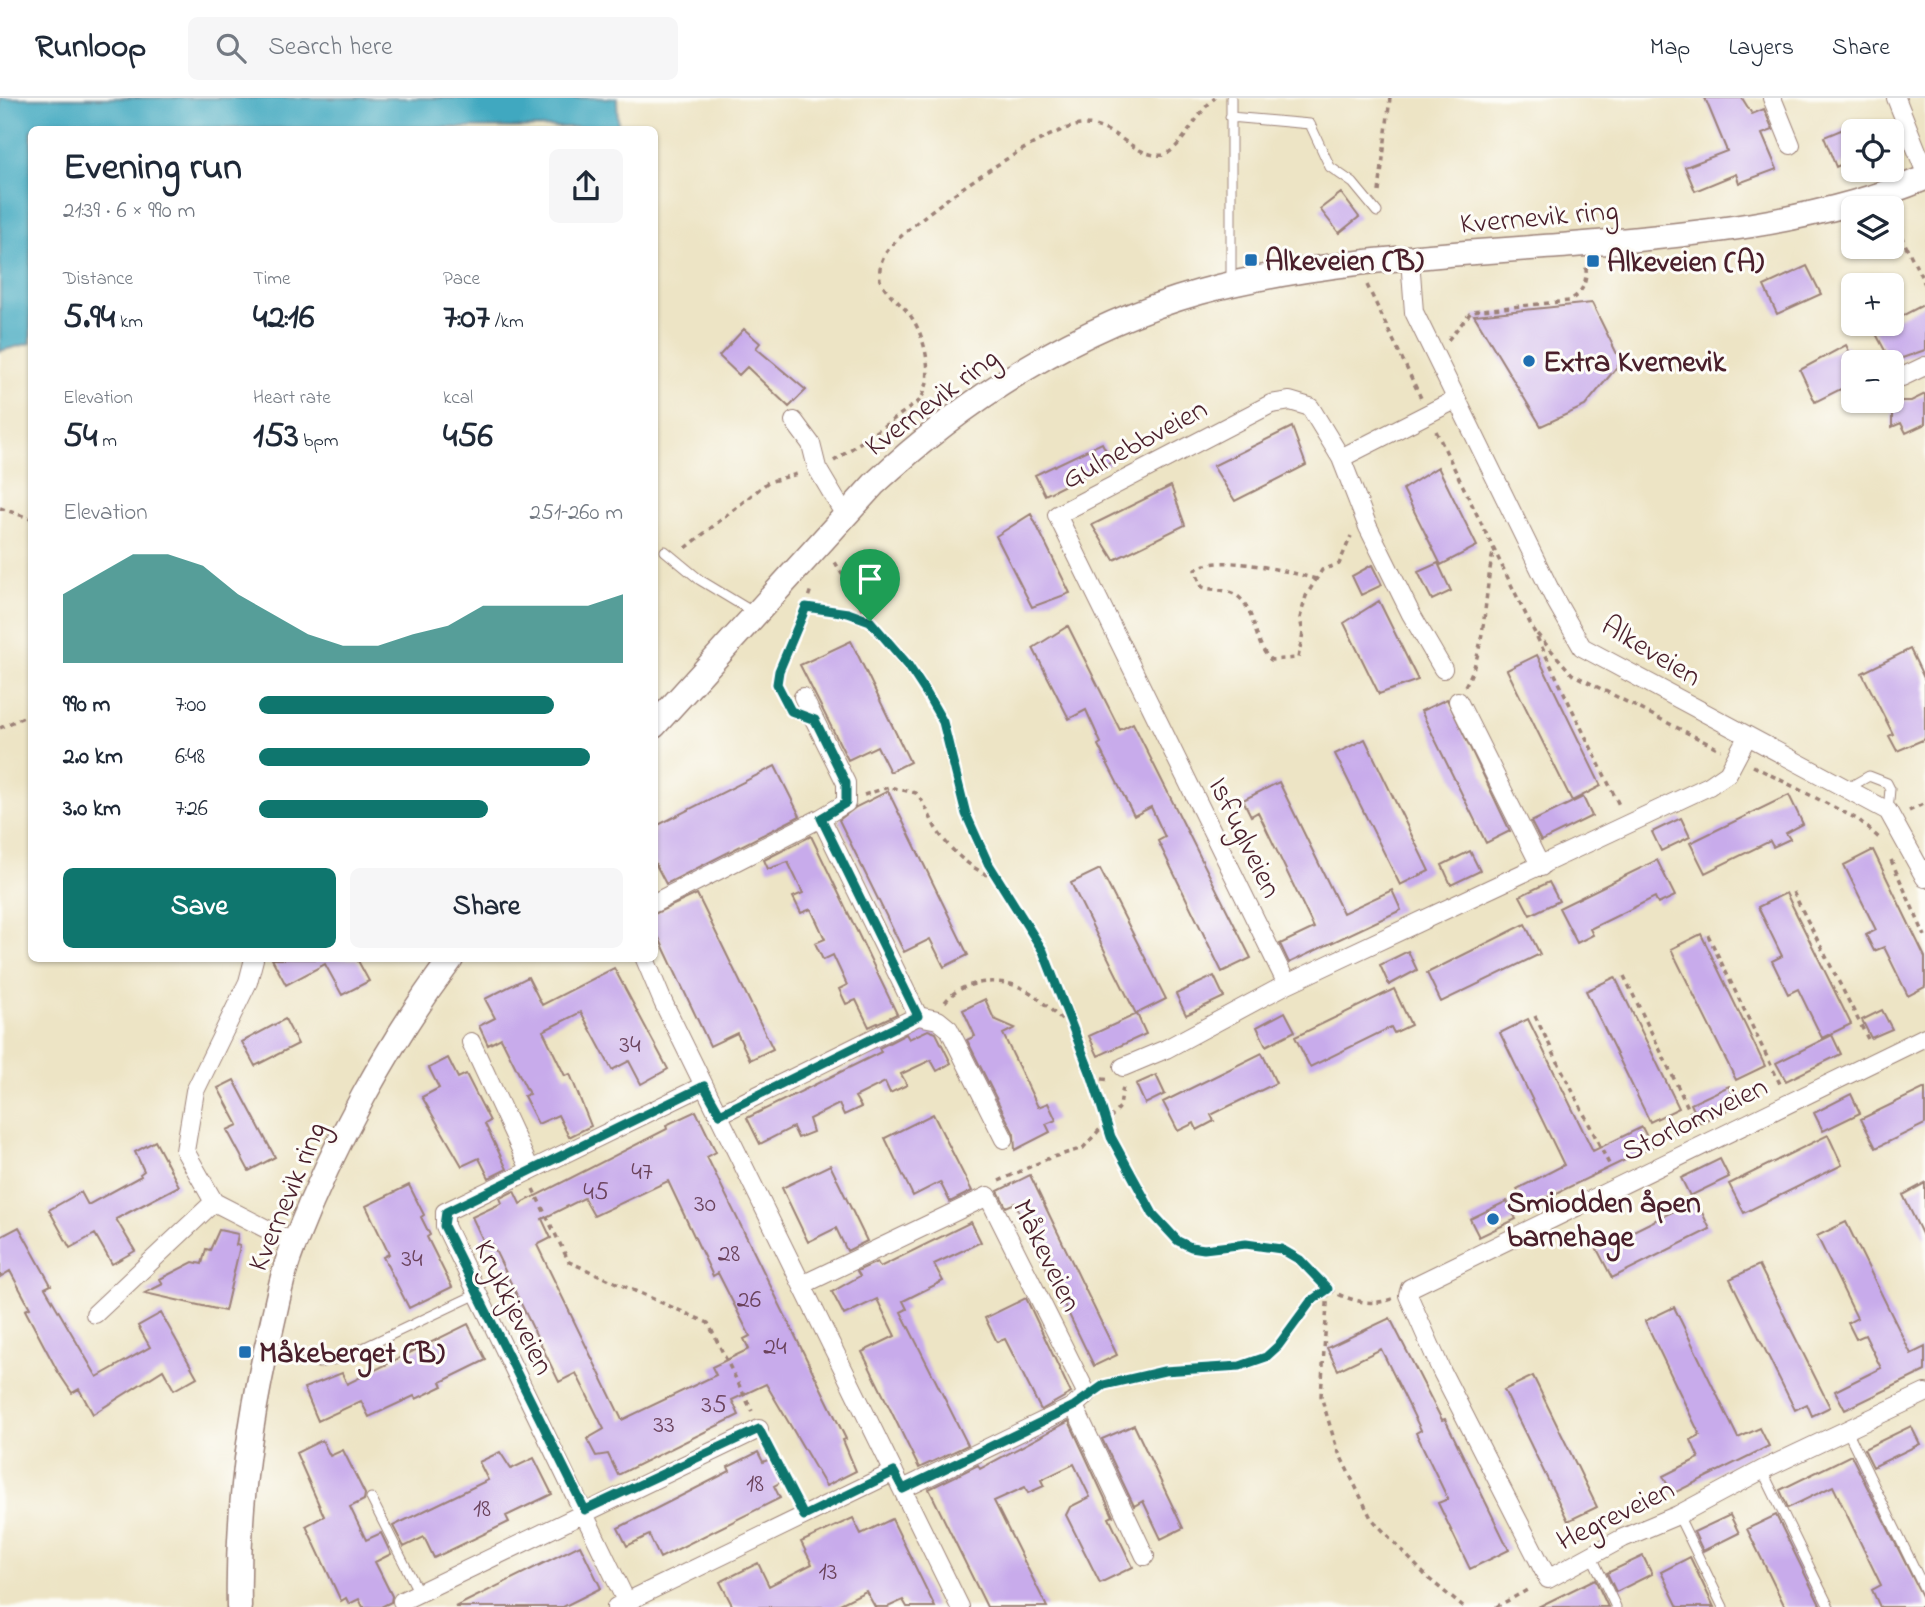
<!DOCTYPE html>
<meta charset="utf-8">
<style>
body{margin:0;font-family:"Indie Flower",sans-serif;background:#f6f6f7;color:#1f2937;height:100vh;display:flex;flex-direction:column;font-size:26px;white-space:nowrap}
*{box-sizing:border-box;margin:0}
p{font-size:23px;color:#747a83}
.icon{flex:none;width:38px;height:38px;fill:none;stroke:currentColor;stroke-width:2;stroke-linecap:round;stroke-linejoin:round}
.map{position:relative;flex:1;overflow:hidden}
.drawer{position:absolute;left:28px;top:28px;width:630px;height:836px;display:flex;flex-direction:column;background:#fff;border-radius:10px;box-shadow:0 2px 5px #0004}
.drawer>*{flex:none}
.buttons{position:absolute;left:1841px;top:21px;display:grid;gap:14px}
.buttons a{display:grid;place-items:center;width:63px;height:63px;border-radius:10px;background:#fff;box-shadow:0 2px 5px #0004;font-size:35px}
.pin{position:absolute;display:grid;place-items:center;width:60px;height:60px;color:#fff;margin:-72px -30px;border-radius:50% 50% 50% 0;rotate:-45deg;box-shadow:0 0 7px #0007}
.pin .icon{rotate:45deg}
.round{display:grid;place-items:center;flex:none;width:74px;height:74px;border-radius:10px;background:#f6f6f7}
.headline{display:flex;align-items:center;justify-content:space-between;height:119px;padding:0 35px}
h1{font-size:38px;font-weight:700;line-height:52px}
.figures{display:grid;grid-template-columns:repeat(3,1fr);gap:10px;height:119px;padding:7px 35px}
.figures div{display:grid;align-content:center}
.figures b{font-size:35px;font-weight:700}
.figures small{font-size:19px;font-weight:400}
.figures p{font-size:19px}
.chart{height:196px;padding:14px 35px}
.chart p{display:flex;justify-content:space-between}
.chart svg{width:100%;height:126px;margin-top:7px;fill:#0f766e;opacity:.7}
.action{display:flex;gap:14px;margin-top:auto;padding:14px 35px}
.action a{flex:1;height:80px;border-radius:10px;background:#0f766e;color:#fff;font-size:28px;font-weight:700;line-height:80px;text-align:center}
.action a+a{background:#f6f6f7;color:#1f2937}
ul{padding:0 35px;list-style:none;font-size:23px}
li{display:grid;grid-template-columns:112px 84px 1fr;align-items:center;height:52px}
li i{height:18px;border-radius:9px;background:#0f766e}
header{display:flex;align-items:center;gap:42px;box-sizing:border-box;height:98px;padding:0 35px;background:#fff;border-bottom:2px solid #e0e1e3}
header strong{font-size:33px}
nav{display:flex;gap:38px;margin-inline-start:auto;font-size:24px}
.search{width:490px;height:63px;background:#f6f6f7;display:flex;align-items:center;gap:18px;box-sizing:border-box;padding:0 24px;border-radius:10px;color:#747a83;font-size:26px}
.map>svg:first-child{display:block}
.water{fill:#3fa8c0;stroke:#446476;stroke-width:2}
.building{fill:#c8abeb;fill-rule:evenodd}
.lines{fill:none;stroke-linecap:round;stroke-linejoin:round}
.service-casing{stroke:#9c8278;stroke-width:11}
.minor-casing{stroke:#9c8278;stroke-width:20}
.secondary-casing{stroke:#9c8278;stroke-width:27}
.path{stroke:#9c8278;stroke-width:3.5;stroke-dasharray:5 5;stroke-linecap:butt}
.service{stroke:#fff;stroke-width:9}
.minor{stroke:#fff;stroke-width:18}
.secondary{stroke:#fff;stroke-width:24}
.route-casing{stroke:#fff;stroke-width:14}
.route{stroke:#0f766e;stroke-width:9}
.poi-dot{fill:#1f6fb2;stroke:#fdfcf7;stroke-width:2.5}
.labels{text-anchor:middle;stroke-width:6;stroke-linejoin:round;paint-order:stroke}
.number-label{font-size:26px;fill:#6a425b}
.street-label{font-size:30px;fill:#4a1f2b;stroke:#fdfcf7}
.poi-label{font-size:30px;font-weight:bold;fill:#4a1f2b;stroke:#fdfcf7;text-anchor:start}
</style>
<header>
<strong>Runloop</strong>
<div class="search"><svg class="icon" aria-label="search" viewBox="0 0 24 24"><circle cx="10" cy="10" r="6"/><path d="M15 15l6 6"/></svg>Search here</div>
<nav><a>Map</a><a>Layers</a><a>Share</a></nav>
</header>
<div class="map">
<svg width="1925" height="1509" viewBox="0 0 1925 1509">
<rect width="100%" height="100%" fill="#fdfcf7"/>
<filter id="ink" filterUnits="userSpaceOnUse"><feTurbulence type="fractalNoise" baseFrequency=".0143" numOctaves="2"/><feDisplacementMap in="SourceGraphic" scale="14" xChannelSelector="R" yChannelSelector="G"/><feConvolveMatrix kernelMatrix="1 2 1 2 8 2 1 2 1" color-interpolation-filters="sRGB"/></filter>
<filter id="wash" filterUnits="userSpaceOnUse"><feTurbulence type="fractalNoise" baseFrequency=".00686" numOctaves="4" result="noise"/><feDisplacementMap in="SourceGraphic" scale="28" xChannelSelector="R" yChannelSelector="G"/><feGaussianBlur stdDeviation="1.57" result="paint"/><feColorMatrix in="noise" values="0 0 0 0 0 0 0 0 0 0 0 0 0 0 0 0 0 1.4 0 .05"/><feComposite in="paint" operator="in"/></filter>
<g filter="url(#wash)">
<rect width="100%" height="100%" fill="#ede4c5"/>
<path class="water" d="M0 0H617L618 29 32 32 31 245 0 253Z"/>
<g id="blocks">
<path class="building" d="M1705 0H1742L1752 16 1764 11 1773 32 1762 36 1777 71 1739 85 1736 76 1695 93 1685 69 1727 53Z
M1853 27V61L1836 69 1824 39Z
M1341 95 1359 119 1339 135 1320 111Z
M1807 168 1821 196 1777 216 1764 188Z
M1592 205 1621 264 1585 308 1541 328 1474 217Z
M1925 206V252L1891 264 1874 232 1892 226V223Z
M744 231 760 245 756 250 806 292 789 309 747 269 739 277 719 258Z
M1846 247 1853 261V285L1815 304 1800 272Z
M1925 296V326L1906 335 1901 325 1892 329V303H1911Z
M1292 329 1306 367 1235 403 1213 368Z
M1102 345 1112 364 1045 397 1035 377Z
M1438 369 1477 448 1441 467 1403 391Z
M1171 388 1185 427 1114 462 1092 427Z
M1031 416 1070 495 1032 509 996 438Z
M1438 465 1451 493 1432 502 1418 474Z
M1372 467 1382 487 1361 497 1352 478Z
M1379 503 1418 582 1379 596 1344 525Z
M1068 528 1120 632 1133 625 1251 860 1222 874 1158 743 1165 739 1151 709 1134 718 1098 647 1101 645 1086 612 1069 621 1033 550Z
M851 543 910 664 890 674 877 648 848 662 800 567Z
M1910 551 1925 582V641L1897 653 1889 638 1893 636 1862 575Z
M1537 557 1601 688 1572 703 1507 572Z
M1447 601 1510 733 1486 745 1421 613Z
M1365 641 1429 773 1400 787 1335 656Z
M775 668 800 718 666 786 654 763V729Z
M1279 684 1343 815 1392 792 1401 812 1289 865 1280 846 1314 830 1258 714 1251 718 1243 702Z
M888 693 968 857 944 869 930 841 904 854 839 722 856 709Z
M1789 697 1803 726 1786 735 1790 741 1773 749 1770 743 1705 775 1690 745Z
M1583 699 1592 718 1541 743 1531 724Z
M1681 720 1690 739 1661 753 1652 734Z
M811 738 897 916 869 929 856 902 846 906 839 891 847 887 833 857 823 862 815 845 825 841 811 811 801 815 793 799 803 795 788 764 768 771 764 762Z
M1873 752 1925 859V889L1908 898 1884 849 1874 853 1866 837 1876 832 1844 767Z
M1470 753 1480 773 1451 787 1442 767Z
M1657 762 1675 798 1658 806 1655 799 1590 831 1593 837 1577 845 1559 810Z
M1100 771 1166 901 1136 916 1071 785Z
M1549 784 1559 803 1530 817 1520 798Z
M1786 795 1851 926 1822 940 1798 891 1788 896 1772 863 1782 858 1758 809Z
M697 796 773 951 750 962 737 935 710 948 659 840 654 843V816Z
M1525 826 1540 856 1441 904 1427 875Z
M1701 836 1765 968 1736 982 1671 851Z
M1408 853 1417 872 1389 887 1380 867Z
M272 861H357L369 883 342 897 325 866 286 887Z
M614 870 668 971 641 986 629 963 612 972 581 914 543 933 565 978 570 976 591 1028 569 1039 558 1017 538 1026 524 998 529 996 501 940 488 947 479 928 495 920 485 901 528 879 542 907Z
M1214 878 1224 899 1186 917 1176 896Z
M1615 879 1679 1010 1650 1024 1586 893Z
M1394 891 1411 927 1394 935 1391 929 1310 969 1295 939Z
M985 901 994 921 1015 930 1003 936 1038 1009 1048 1005 1056 1022 1046 1026 1050 1034 1015 1052 1014 1036 967 942 975 938 963 912Z
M1882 912 1892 931 1871 940 1862 922Z
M1285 914 1295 933 1266 948 1257 929Z
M1137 916 1146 936 1098 958 1089 938Z
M285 921 298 946 255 968 242 944Z
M1528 921 1593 1053 1642 1029 1652 1049 1526 1110 1517 1091 1564 1067 1500 935Z
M928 932 936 935 951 965 937 973 931 962 901 976 907 987 890 995 885 984 855 999 861 1009 844 1017 839 1006 809 1021 813 1034 798 1040 793 1029 760 1046 747 1020 881 954 879 950 906 936 909 941Z
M1832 937 1841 956 1786 983 1776 965Z
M1262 955 1276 985 1211 1017 1214 1023 1197 1032 1194 1025 1178 1033 1163 1004Z
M448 960 458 980 466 976 490 1023 485 1026 507 1071 489 1080 479 1060 462 1068 422 999 439 990 429 970Z
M1156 977 1165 996 1145 1006 1136 986Z
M234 982 275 1059 249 1073 227 1032 238 1027 218 990Z
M1729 988 1738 1007 1700 1025 1691 1006Z
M1925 990V1026L1876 1050 1861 1021Z
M1851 996 1860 1015 1823 1033 1814 1015Z
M696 1013 716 1054 707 1059 846 1341 843 1342 856 1373 826 1388 766 1286 732 1302 739 1317 618 1377 608 1356 596 1358 587 1341 604 1331 576 1275 559 1284 492 1146 486 1149 472 1119 502 1105 500 1100 514 1093 520 1106 667 1031 666 1027ZM668 1083 713 1178 718 1175 750 1238 744 1241 749 1251 712 1269 716 1277 622 1322 537 1147 551 1140 542 1121 584 1100 594 1118Z
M933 1016 972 1093 950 1104 940 1084 913 1098 885 1040Z
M1828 1037 1842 1067 1744 1115 1729 1086Z
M155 1043 179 1088 116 1121 135 1153 112 1166 95 1136 70 1150 49 1112 81 1094 88 1107 141 1078 140 1076 144 1073 135 1054Z
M1720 1061 1729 1079 1690 1098 1681 1080Z
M830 1067 867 1143 847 1153 836 1130 808 1144 782 1090Z
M1030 1077 1117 1257 1094 1268 1015 1105 1006 1109 998 1093Z
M1925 1085V1142L1903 1097Z
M409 1087 424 1117 421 1119 430 1137 427 1139 452 1189 409 1210 383 1159 389 1156 366 1108Z
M1696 1102 1710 1131 1612 1180 1597 1151Z
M1507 1103 1516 1121 1479 1139 1470 1121Z
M971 1124 981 1144 934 1166 943 1183 903 1203 907 1211 901 1214 968 1347 919 1370 862 1254 895 1238 877 1201 844 1217 832 1194 860 1178 857 1173 877 1164 880 1169Z
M1846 1124 1911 1256 1925 1249V1273L1845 1312 1835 1293 1881 1270 1865 1237 1856 1241 1848 1225 1857 1220 1817 1138Z
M19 1129 51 1187 45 1190 97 1279 150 1249 138 1228 161 1215 197 1279 174 1292 163 1272 93 1316 79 1291 72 1295 58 1274 25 1212 30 1210 10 1173 0 1179V1139Z
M219 1132 238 1136 236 1147 240 1148 225 1213 145 1195 163 1186 160 1181 193 1164 202 1166 206 1151 210 1152Z
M1759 1167 1830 1309 1812 1318 1807 1306 1795 1312 1730 1181Z
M1026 1200 1071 1295 1041 1312 1005 1241 997 1244 985 1220Z
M1674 1209 1738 1340 1760 1330 1769 1348 1672 1396 1663 1378 1699 1360 1691 1342 1700 1337 1645 1223Z
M1390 1220 1442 1322 1445 1321 1509 1452 1470 1471 1438 1405 1448 1401 1416 1335 1421 1332 1381 1251 1338 1272 1327 1250Z
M468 1226 486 1262 441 1284 443 1288 416 1301 414 1298 369 1319 361 1303 318 1323 304 1290 342 1275 347 1286Z
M1533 1278 1597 1409 1568 1423 1504 1292Z
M1069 1323 1113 1418 1109 1420 1133 1469 1100 1485 1066 1417 1070 1409 1090 1399 1074 1366 1041 1382 1044 1388 1028 1395 1025 1389 994 1403 1047 1509H987L929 1391 978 1367 980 1371Z
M1134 1327 1183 1430 1161 1441 1143 1403 1134 1408 1102 1341Z
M1911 1328 1920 1346 1873 1369 1864 1351Z
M322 1342 330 1358 343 1352 365 1396 364 1402 350 1409 366 1442 381 1435 391 1456 375 1464 392 1498 391 1504 381 1509H363L359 1501 349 1506 346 1500 341 1503 306 1428 324 1418 296 1355Z
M500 1354 511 1371 534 1360 552 1396 506 1418 509 1424 434 1460 424 1439 404 1449 393 1428 488 1382 479 1364Z
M758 1354 763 1364 770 1361 781 1384 774 1388 780 1400 660 1460 649 1437 627 1448 618 1430 730 1373 728 1369Z
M1851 1357 1925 1504V1509H1880L1872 1492 1881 1487 1833 1388 1788 1410 1780 1392Z
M1730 1417 1739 1435 1703 1453 1694 1434Z
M1776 1417 1821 1509H1785L1747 1431Z
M853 1420 861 1436 892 1421 935 1509H907L903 1502 888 1509H875L866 1493 834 1509H733L720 1484 758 1465 769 1488 812 1466 801 1444Z
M580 1447 601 1490 563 1509H455Z
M1643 1458 1652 1476 1616 1494 1607 1475Z
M1690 1459 1714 1509H1678L1661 1474Z
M1595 1481 1608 1509H1538L1593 1482Z"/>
</g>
</g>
<g filter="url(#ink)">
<use href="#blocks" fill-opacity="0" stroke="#9c8278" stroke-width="2"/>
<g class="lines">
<defs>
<path id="service" d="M1230 19 1310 26 1330 69 1353 85 1377 114
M1231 185V0
M665 453 700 482 753 514
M1846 691 1869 678 1887 685 1890 691 1888 713
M319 1265 342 1260 477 1196
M1847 1332 1925 1492
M1762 1372 1829 1509
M371 1400 418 1493
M1678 1417 1723 1509
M1592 1459 1616 1509"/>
<path id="minor" d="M1772 0 1791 47
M1896 0 1925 73
M1410 161 1414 214 1553 498 1582 549 1888 713 1925 780
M1902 279 1925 268
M794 323 811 346 817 370 846 419
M1341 360 1455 302
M803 599 846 685V705L821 720
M1458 603 1541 769
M654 805 821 720 918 918 720 1016
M645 861 663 904 960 1509
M1287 886 1057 417 1271 306 1290 303 1310 309 1341 360 1368 429 1411 516 1443 571
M918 918 938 922 949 931 1004 1041
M1925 939 1410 1190 1408 1197 1442 1274 1548 1481 1623 1440 1678 1417 1762 1372 1925 1295
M471 944 530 1071
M1123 969 1166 951 1287 886 1709 688 1728 675 1747 639
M214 1104 185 1053 195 993 248 884 254 861
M802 1187 988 1098 1087 1296 1074 1308 903 1391
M95 1216 214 1104 294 1145
M1074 1308 1145 1458
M402 1503 759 1331
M616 1509 894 1374
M629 1509 445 1128V1114L703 988"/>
<path id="secondary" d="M654 628 874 386C966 300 1078 228 1200 194 1317 162 1452 156 1573 147 1691 137 1815 126 1925 80
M239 1509C237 1415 249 1322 271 1231 278 1201 283 1171 295 1144 333 1047 388 945 451 861"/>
</defs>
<use href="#service" class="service-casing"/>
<use href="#minor" class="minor-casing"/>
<use href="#secondary" class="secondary-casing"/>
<path class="path" d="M1379 94 1390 0
M1892 120 1925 186
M1367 187 1421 300
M1448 242 1472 213 1569 203C1583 194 1587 185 1586 168
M1436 333 1620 709
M834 363 918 304C936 285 926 241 912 220 903 206 888 198 880 182 879 173 880 164 885 156 907 123 1042 30 1081 27 1117 25 1133 61 1165 57 1187 44 1195 16 1215 0
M0 410 32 421
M686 450 768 384 801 375
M835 464 869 523 908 567 942 624 966 716 988 765 1043 853 1092 980 1111 1039 1153 1116 1178 1143 1191 1148 1204 1151 1246 1146 1281 1151 1300 1162 1328 1191 1311 1203 1278 1248 1266 1259 1240 1268 1164 1274 1103 1288
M1316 481C1290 474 1217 454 1195 472L1202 489C1211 492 1220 491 1229 494 1257 502 1251 544 1271 562L1298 560 1303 535 1300 520 1306 498 1322 472 1339 466 1351 438
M806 509 848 515 869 523
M1537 536 1572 576 1721 652
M1465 588C1488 549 1483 495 1494 451
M783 601 777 586 779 573 791 551 811 491
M0 630 32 615
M1753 668 1859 722 1879 740
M864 697 889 689 916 695C925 705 929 717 935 729 950 753 971 772 998 781
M1909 713 1925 705
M1891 762 1925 838
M1793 794 1870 945
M1708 837 1782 990
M1624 878 1698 1030
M945 904C963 880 1006 878 1031 895 1046 906 1059 920 1073 932
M1535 918 1611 1070
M1092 980 1111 982
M999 1083 1047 1061 1083 1050 1120 1009 1123 988
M533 1091 569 1164 708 1225 752 1313
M1392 1201C1370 1209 1348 1202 1328 1191L1321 1298 1337 1351 1371 1420 1428 1480 1463 1509
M289 1256 305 1261
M767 1349 795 1400
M1496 1509 1531 1490"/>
<use href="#service" class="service"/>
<use href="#minor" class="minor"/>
<use href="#secondary" class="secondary"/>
</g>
</g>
<g class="lines" filter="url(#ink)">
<defs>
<path id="route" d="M806 509 848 515 870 523 908 567 927 596 943 624 966 716 988 765 1043 853 1092 979 1111 1039 1153 1116 1178 1143 1191 1149 1204 1151 1246 1146 1281 1151 1300 1162 1328 1191 1311 1203 1278 1248 1266 1259 1240 1268 1164 1273 1104 1287 1074 1308 903 1391 894 1374 804 1418 759 1331 585 1412 444 1128 446 1114 704 988 720 1016 918 918 821 720 846 705V685L815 622 791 613 777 586 779 573Z"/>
</defs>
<use href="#route" class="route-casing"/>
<use href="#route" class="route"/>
</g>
<g class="poi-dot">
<rect x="1244" y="155" width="14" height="14" rx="3.5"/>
<rect x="1586" y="156" width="14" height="14" rx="3.5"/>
<circle cx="1529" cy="263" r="7"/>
<circle cx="1493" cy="1121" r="7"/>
<rect x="238" y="1247" width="14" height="14" rx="3.5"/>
</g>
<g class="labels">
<g class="number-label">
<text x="630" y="954">34</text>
<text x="642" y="1081">47</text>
<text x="596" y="1101">45</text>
<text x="705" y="1113">30</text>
<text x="729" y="1163">28</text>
<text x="412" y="1168">34</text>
<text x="749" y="1209">26</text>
<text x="775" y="1256">24</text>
<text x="714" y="1314">35</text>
<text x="664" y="1334">33</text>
<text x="755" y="1393">18</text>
<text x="482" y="1418">18</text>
<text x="828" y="1481">13</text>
</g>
<g class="street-label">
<text transform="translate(1539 118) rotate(-5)" y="10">Kvernevik ring</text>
<text transform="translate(931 303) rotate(-37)" y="10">Kvernevik ring</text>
<text transform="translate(1134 345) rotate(-28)" y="10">Gulnebbveien</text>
<text transform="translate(1652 552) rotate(31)" y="10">Alkeveien</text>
<text transform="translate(1246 739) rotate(64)" y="10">Isfuglveien</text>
<text transform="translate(1694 1020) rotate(-26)" y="10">Storlomveien</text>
<text transform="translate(286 1098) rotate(-67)" y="10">Kvernevik ring</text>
<text transform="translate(1048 1157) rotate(64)" y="10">Måkeveien</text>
<text transform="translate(515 1209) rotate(64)" y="10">Krykkjeveien</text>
<text transform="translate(1615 1416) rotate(-26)" y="10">Hegreveien</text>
</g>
<g class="poi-label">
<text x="1265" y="172">Alkeveien (B)</text>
<text x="1607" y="173">Alkeveien (A)</text>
<text x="1543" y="273">Extra Kvernevik</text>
<text x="1507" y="1114">Smiodden åpen<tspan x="1507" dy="34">barnehage</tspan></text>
<text x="259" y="1264">Måkeberget (B)</text>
</g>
</g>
</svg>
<div class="buttons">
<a><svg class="icon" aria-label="locate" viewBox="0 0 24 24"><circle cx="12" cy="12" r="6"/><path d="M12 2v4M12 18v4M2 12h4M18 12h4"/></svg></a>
<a><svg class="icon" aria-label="layers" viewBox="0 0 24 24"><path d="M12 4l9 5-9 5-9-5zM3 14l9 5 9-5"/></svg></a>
<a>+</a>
<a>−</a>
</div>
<div class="pin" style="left:870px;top:523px;background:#1e9e55"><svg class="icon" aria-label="arrive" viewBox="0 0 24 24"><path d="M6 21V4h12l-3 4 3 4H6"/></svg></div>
<section class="drawer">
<div class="headline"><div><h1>Evening run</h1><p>21:39 · 6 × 990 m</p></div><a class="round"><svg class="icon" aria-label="share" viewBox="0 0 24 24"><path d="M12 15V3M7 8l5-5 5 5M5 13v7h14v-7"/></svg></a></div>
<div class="figures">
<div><p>Distance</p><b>5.94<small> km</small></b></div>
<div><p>Time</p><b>42:16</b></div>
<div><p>Pace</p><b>7:07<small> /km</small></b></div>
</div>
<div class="figures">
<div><p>Elevation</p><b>54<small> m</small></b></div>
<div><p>Heart rate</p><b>153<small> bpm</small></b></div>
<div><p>kcal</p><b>456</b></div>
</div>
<div class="chart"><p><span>Elevation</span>251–260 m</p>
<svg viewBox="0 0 160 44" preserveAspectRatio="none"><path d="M0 44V20L10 13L20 6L30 6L40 10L50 20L60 27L70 34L80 38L90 38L100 34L110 31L120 24L130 24L140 24L150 24L160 20V44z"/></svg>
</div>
<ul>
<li><b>990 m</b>7:00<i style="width:81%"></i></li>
<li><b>2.0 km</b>6:48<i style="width:91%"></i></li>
<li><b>3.0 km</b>7:26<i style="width:63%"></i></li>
</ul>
<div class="action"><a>Save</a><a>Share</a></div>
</section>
</div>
